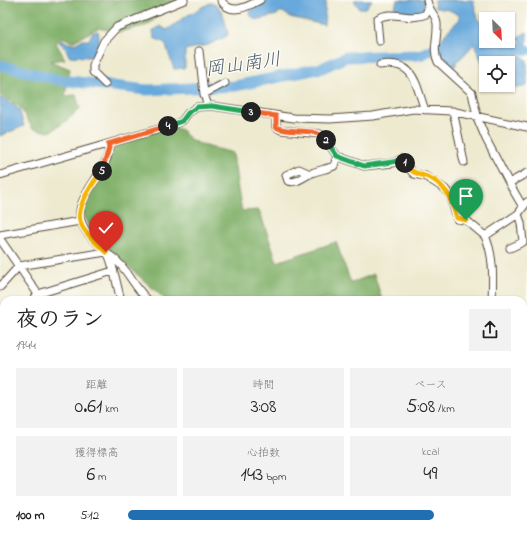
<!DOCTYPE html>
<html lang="ja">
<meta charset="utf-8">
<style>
body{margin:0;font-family:"Indie Flower","Klee One",sans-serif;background:#f2f2f2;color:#222;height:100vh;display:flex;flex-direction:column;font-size:15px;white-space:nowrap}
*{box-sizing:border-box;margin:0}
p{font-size:13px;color:#767676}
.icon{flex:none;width:22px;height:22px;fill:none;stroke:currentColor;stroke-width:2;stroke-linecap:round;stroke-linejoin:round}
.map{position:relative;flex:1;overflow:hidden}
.drawer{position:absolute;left:0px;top:296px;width:527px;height:242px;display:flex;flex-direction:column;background:#fff;border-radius:12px 12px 0 0;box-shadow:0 1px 3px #0004}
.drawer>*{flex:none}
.needle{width:26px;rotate:156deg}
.controls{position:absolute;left:479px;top:12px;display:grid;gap:8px}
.controls a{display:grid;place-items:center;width:36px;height:36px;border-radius:0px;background:#fff;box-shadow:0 1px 3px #0004;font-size:20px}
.pin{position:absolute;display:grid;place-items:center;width:34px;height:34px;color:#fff;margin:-41px -17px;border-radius:50% 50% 50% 0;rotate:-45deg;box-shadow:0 0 4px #0007}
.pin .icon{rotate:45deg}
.km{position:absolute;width:20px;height:20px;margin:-10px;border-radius:50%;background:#222;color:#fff;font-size:11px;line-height:20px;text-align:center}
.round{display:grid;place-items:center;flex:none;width:42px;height:42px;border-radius:0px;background:#f2f2f2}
.head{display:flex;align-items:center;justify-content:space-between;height:68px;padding:0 16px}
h1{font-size:22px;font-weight:600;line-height:30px}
.figures{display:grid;grid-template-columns:repeat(3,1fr);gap:6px;height:68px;padding:4px 16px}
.figures div{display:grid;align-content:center;border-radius:0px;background:#f2f2f2;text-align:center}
.figures b{font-size:20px;font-weight:600}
.figures small{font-size:11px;font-weight:400}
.figures p{font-size:11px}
ul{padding:0 16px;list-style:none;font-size:13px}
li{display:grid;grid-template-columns:64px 48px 1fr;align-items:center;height:30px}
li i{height:10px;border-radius:5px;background:#1f6fb2}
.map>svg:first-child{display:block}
.forest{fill:#82b16a;stroke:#5e6e44}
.water{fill:#67a9db;stroke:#516a7c}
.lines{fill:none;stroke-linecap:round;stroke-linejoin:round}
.stream{stroke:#67a9db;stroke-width:2}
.river{stroke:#67a9db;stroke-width:11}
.street-casing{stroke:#564739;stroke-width:9}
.street{stroke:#fff;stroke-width:7}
.split-1-casing{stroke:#fff;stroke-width:8}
.split-2-casing{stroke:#fff;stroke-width:8}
.split-3-casing{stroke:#fff;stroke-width:8}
.split-4-casing{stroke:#fff;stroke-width:8}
.split-5-casing{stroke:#fff;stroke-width:8}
.split-6-casing{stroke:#fff;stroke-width:8}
.split-1{stroke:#f5b400;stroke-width:5}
.split-2{stroke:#22a559;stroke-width:5}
.split-3{stroke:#f0652b;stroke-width:5}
.split-4{stroke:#22a559;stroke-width:5}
.split-5{stroke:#f0652b;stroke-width:5}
.split-6{stroke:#f5b400;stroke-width:5}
.labels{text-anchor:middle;stroke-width:3;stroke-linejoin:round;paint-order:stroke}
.water-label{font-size:19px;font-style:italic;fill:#4d5d6a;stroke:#fdfcf7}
</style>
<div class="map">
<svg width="527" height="538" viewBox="0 0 527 538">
<rect width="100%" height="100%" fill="#fdfcf7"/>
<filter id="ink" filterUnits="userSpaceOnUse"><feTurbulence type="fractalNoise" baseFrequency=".025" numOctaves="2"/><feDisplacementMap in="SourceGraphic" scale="8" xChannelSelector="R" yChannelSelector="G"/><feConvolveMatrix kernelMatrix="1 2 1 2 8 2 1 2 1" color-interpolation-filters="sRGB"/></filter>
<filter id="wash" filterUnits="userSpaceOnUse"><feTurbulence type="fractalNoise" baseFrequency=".012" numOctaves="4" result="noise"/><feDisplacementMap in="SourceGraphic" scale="16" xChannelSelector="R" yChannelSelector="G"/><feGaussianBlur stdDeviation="0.9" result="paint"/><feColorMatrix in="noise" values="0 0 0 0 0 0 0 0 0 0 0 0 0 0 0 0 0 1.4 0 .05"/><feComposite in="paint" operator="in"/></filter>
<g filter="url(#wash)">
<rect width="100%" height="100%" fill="#eeead0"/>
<path class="forest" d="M0 0H178L171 4 148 25 119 32 98 28 72 42 63 37 56 43 65 59 50 61 70 69 65 96 76 95 80 109 66 121 50 132 33 129 20 107 0 95Z
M172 127 182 130C190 146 217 148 233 153L238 190 242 211 259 210 277 262 336 242 351 283 374 274 382 300H166L94 236 83 213 103 173 113 144Z"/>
<path class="water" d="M268 0H326L324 25 290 17 283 12H279L277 15 255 20 250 15 251 8Z
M354 0H372L366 8H359Z
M397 0H424V8L422 14H406L394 11Z
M434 0H473L478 18 486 28V41H502L527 60V86L518 88 508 85V63H486V70L474 44 460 59 456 61V65L453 67 449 65 447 67 438 59C439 38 445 33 460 19L459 15 449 10 435 8Z
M210 3C224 5 225 22 228 34L227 36 208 45 185 50V68L174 69 165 43 154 38 153 31 160 26 167 30 188 15Z
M98 31C101 41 98 51 90 57L69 56 66 49 59 42 63 39C67 45 76 45 81 40H89L92 33Z
M527 32V46L516 38Z
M0 97 19 109 24 126 0 136Z
M4 425V461L0 462V443Z
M202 534H246L230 537Z"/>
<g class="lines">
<path class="stream" d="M381 534 383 538
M493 534 494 538"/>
<path class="river" d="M494 41 527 50
M0 65 60 80 147 90 235 86 322 68 346 57 420 55 444 44"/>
</g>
</g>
<g filter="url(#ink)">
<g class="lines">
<defs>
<path id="street" d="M221 0C230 16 247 7 260 0
M427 0C428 10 437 16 437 24 438 37 432 50 438 62L472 93 478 120 486 139 509 183 527 173
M379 41 377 19C393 9 409 22 426 14L428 8
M199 51 204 94 208 106
M380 65C415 60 415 83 425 110
M105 84 93 72V65L104 41 117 27 184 0
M204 94 225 83
M453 111 464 162
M276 116V127L281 130 320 134 326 140 337 156 334 166C327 169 319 170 312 173 304 176 297 184 288 181L286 175 299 169 310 174
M108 144C114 163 82 190 80 211 78 230 96 240 107 253 112 258 118 291 121 300
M337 156 364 166 393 163 401 159 414 174 425 176 445 189 451 197 457 219 466 220 485 236 518 214 527 202
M0 175 173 125 182 121 188 113 197 107 212 106 294 118 330 119 373 116 413 109 451 111 527 127
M509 183 523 207
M0 235 80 221
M485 236C494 255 493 279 492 300
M0 239 42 300
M510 248 523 242 521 223 518 214
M108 254C127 266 132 285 148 300
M0 287 19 266 106 252
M33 300 38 294 113 271
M0 339 4 334
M523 495 527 489
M523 505 527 512
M0 512 4 510
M99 534 101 538
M170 534 171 538
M376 534 379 538
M46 538 47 534
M156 538 157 534
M423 538 436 534"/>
</defs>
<use href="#street" class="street-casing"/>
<use href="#street" class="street"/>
</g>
</g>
<g class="lines" filter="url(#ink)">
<defs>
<path id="split-1" d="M405 163C413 173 413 172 425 176 446 183 451 199 457 218L466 220"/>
<path id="split-2" d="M326 140 337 156 364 166 393 162 401 159 405 163"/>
<path id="split-3" d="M251 112 276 116V127C291 135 316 126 326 140"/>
<path id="split-4" d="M168 126 182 121 188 113 197 107 212 106 251 112"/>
<path id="split-5" d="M102 171 109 148 108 144 168 126"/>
<path id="split-6" d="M102 171C93 182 76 207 80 221 84 233 97 244 106 252"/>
</defs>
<use href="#split-1" class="split-1-casing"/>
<use href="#split-2" class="split-2-casing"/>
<use href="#split-3" class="split-3-casing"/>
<use href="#split-4" class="split-4-casing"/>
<use href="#split-5" class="split-5-casing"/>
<use href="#split-6" class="split-6-casing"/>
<use href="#split-1" class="split-1"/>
<use href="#split-2" class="split-2"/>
<use href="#split-3" class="split-3"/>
<use href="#split-4" class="split-4"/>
<use href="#split-5" class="split-5"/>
<use href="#split-6" class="split-6"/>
</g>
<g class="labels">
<g class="water-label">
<text transform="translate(243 63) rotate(-8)" y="7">岡山南川</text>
</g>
</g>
</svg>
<div class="controls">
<a><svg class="needle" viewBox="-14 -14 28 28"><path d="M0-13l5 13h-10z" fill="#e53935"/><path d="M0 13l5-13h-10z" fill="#767676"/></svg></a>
<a><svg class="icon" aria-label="locate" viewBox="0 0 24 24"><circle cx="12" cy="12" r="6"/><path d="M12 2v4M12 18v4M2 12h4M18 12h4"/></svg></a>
</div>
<div class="pin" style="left:466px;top:220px;background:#1e9e55"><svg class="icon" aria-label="arrive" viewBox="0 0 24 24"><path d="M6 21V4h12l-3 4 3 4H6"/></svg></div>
<div class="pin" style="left:106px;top:252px;background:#d93025"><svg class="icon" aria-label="check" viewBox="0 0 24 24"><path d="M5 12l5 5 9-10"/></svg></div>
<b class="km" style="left:405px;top:163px">1</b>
<b class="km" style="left:326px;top:140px">2</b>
<b class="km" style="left:251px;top:112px">3</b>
<b class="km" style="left:168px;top:126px">4</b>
<b class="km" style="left:102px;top:171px">5</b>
<section class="drawer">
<div class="head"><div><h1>夜のラン</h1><p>19:44</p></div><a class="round"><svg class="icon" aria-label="share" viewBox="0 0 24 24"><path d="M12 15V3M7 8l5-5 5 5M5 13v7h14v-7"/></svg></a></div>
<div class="figures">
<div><p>距離</p><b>0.61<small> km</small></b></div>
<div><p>時間</p><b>3:08</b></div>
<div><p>ペース</p><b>5:08<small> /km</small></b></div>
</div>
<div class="figures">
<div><p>獲得標高</p><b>6<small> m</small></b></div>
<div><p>心拍数</p><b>143<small> bpm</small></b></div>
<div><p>kcal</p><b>49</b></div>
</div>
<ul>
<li><b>100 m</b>5:12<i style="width:80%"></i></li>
</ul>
</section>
</div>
